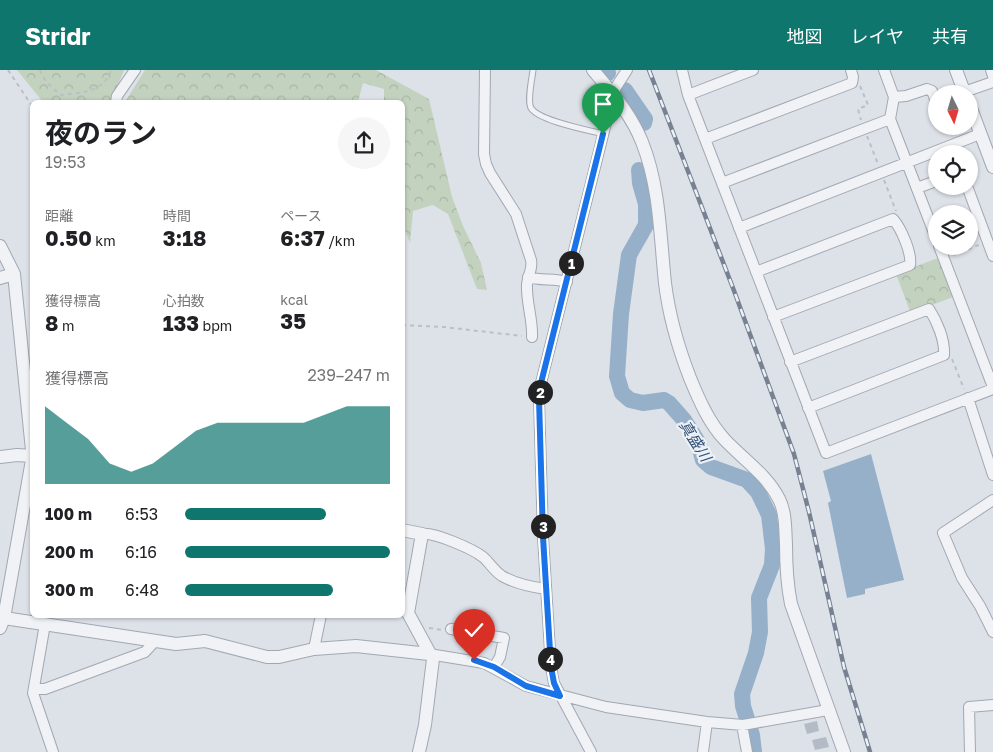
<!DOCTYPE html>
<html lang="ja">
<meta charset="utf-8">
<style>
body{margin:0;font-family:"Golos Text","Noto Sans JP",sans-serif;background:#f6f6f6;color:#202124;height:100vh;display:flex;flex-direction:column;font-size:19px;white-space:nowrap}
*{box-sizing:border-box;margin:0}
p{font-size:16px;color:#757577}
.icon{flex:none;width:28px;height:28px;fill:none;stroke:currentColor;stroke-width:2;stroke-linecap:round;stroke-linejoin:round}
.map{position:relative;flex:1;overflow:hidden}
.panel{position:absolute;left:30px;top:30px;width:375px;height:518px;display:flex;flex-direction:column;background:#fff;border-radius:8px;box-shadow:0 1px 4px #0004}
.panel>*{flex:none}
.needle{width:32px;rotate:175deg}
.controls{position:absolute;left:928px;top:15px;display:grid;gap:10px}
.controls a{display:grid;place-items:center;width:50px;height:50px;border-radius:50%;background:#fff;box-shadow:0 1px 4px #0004;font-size:25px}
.pin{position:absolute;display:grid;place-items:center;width:42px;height:42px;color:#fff;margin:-51px -21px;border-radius:50% 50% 50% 0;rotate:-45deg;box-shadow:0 0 5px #0007}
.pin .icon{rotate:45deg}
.km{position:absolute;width:25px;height:25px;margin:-12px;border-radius:50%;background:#222;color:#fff;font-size:14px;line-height:25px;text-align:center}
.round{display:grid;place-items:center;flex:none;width:52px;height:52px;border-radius:26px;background:#f6f6f6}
.overview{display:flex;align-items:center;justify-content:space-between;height:85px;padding:0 15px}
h1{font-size:28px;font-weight:700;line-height:38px}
.metrics{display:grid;grid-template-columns:repeat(3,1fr);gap:8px;height:85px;padding:5px 15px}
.metrics div{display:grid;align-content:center}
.metrics b{font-size:21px;font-weight:700}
.metrics small{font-size:14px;font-weight:400}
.metrics p{font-size:14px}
.chart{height:140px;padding:10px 15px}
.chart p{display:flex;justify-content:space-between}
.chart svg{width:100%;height:90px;margin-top:5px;fill:#0f766e;opacity:.7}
ul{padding:0 15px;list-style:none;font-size:16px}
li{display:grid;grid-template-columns:80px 60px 1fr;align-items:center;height:38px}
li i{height:12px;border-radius:6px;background:#0f766e}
header{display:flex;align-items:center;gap:30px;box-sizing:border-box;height:70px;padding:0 25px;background:#0f766e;color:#fff}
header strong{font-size:24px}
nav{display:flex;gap:28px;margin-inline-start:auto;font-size:18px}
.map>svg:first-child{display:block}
.forest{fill:url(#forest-crowns)}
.water{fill:#96b0ca}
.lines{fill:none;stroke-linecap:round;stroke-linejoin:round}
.river{stroke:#96b0ca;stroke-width:16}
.building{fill:#b4bbc5}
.service-casing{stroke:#a2a8b2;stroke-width:7}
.minor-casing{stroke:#a2a8b2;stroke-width:12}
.tertiary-casing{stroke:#a2a8b2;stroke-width:14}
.path{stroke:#bbbfc6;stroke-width:2;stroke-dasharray:4 4;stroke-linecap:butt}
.service{stroke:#f0f2f6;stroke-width:5}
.minor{stroke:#f0f2f6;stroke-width:10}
.tertiary{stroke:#f0f2f6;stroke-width:12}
.rail-casing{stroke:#768192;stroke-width:4.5}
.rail{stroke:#edf0f5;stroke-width:2.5;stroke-dasharray:8;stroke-linecap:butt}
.route-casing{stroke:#fff;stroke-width:10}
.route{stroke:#1a73e8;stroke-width:6}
.labels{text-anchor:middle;stroke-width:4.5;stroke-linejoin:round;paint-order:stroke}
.water-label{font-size:15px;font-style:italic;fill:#2e4f75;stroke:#edf0f5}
</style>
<header>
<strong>Stridr</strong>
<nav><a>地図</a><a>レイヤ</a><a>共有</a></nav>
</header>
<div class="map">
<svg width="993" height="682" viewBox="0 0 993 682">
<defs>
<pattern id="forest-crowns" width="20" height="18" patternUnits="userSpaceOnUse" patternTransform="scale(1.25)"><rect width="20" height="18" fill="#c3d2be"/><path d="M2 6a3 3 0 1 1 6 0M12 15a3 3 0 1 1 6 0" fill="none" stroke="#a7b5a4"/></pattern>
</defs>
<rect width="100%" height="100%" fill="#dde1e8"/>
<path class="forest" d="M17 0H124L111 32H43Z
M145 0H376L429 29 452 127 463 156 481 193 487 220 477 219 448 144 433 135 413 141 410 173 402 152V32H384V19L363 13 358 32H125Z
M938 188 953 227 932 235 927 234 910 241 896 204Z"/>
<path class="water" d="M871 384 904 510 865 519V524L847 528 828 433 831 431 823 401Z"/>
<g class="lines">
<path class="river" d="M606 0 608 3
M625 20 645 49 644 53
M639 100 640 113 646 134V155L629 185 621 244 617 306 622 323 630 330 643 333 664 330 669 333 684 350 698 372 703 390 711 397 747 410 758 422 769 445 773 479 772 495 759 528 760 562 756 583 742 624 743 636 752 665 754 682"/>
</g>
<path class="building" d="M817 651 819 661 807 664 804 654Z
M826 667 829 677 815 680 812 670Z"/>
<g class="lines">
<defs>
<path id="service" d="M533 0C532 9 527 31 531 38 539 51 588 60 603 64"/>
<path id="minor" d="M485 0 484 84 486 94 490 103 516 144 531 190C533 199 528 205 527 214 526 232 533 250 532 267
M682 0 688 25 826 383 993 319
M884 0 894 27
M991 0 993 6
M964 22 993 12
M688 25 753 0
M935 29 932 21 927 19 906 26 894 27 890 49 936 168
M116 32 117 26 135 0
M705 69 852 13 853 7 851 0
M722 113 890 49
M967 116 993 186
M917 118 936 111
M739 158 980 64
M939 176 993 317
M756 202 893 149C901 158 912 183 910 195L773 247
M528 207C541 211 554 208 567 212
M790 292 929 239C937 251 945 270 944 285L808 338
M968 328 993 405
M993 430 943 463 962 508 980 536 993 562
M422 464C434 462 473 479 483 487 490 493 494 501 502 506 516 514 531 517 546 519
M45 554 33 623 53 682
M451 559 504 568 500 587 494 597
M314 579 321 545
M429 584 484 593 526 616 606 637 707 652 743 655 828 640
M34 619H45L145 582 155 571
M742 655 747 682
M591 682 554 613 551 597 543 467 539 329 541 313 613 25 616 17 627 0
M703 682 707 652
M970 682 969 637 993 635"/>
<path id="tertiary" d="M593 0C612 23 631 44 642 72 660 117 660 166 665 213 669 246 678 277 690 308 699 330 709 353 725 370 743 389 767 405 779 429 786 443 785 459 786 474 786 494 787 514 791 534L844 682
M956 0 965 24
M969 33 993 97
M0 176 14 204 32 380
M0 208 14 204
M0 387 17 385 32 386
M402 460 422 464 408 543 433 589 425 655 419 682
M4 548 176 574 205 571 267 587H279L314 579 356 576 429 584
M0 558 4 548 32 390"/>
</defs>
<use href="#service" class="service-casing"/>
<use href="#minor" class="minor-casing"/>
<use href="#tertiary" class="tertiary-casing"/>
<path class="path" d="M8 0 32 36
M40 0C43 11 53 18 61 25 81 23 105 22 111 0
M860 16 868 35 858 39 861 50
M867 66 878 94
M884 110 896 141
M953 185 979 175
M402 255 444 257 522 266
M952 289 964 319
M429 558 442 560"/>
<use href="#service" class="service"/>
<use href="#minor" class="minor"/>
<use href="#tertiary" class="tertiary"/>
<defs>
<path id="rail" d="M649 0 733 218 794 384 809 442 844 597 870 682"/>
</defs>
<use href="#rail" class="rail-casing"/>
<use href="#rail" class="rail"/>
</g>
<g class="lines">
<defs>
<path id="route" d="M474 590 494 597 526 616 560 626 554 613 551 597 543 467 539 329 541 313 603 64"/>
</defs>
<use href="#route" class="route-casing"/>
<use href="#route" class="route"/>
</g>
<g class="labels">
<g class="water-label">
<text transform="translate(695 371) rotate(58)" y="5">真盛川</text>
</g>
</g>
</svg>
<div class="controls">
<a><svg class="needle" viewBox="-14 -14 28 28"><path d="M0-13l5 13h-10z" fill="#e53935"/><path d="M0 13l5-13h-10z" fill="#757577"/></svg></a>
<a><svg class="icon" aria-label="locate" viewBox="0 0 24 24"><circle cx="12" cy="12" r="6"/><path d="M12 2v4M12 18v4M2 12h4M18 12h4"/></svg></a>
<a><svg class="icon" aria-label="layers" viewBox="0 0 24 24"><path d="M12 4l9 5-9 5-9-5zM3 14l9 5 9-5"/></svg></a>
</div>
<div class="pin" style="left:603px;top:64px;background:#1e9e55"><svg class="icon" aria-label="arrive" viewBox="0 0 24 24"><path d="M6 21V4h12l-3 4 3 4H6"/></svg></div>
<div class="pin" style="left:474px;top:590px;background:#d93025"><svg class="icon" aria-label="check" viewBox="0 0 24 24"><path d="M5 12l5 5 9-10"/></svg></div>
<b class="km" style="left:571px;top:193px">1</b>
<b class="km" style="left:540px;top:322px">2</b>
<b class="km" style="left:543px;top:456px">3</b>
<b class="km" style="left:550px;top:589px">4</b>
<section class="panel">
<div class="overview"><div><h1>夜のラン</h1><p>19:53</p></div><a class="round"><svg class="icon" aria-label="share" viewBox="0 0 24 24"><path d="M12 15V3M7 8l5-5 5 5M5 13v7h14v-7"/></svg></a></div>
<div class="metrics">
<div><p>距離</p><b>0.50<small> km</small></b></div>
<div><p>時間</p><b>3:18</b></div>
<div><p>ペース</p><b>6:37<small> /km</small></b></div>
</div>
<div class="metrics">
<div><p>獲得標高</p><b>8<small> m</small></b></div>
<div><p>心拍数</p><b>133<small> bpm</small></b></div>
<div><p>kcal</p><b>35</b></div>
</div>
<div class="chart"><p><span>獲得標高</span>239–247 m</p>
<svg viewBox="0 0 160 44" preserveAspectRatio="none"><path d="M0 44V6L10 14L20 22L30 34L40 38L50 34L60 26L70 18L80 14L90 14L100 14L110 14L120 14L130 10L140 6L150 6L160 6V44z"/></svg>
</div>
<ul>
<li><b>100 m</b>6:53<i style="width:69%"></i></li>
<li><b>200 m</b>6:16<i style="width:100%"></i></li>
<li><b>300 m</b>6:48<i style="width:72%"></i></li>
</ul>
</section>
</div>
